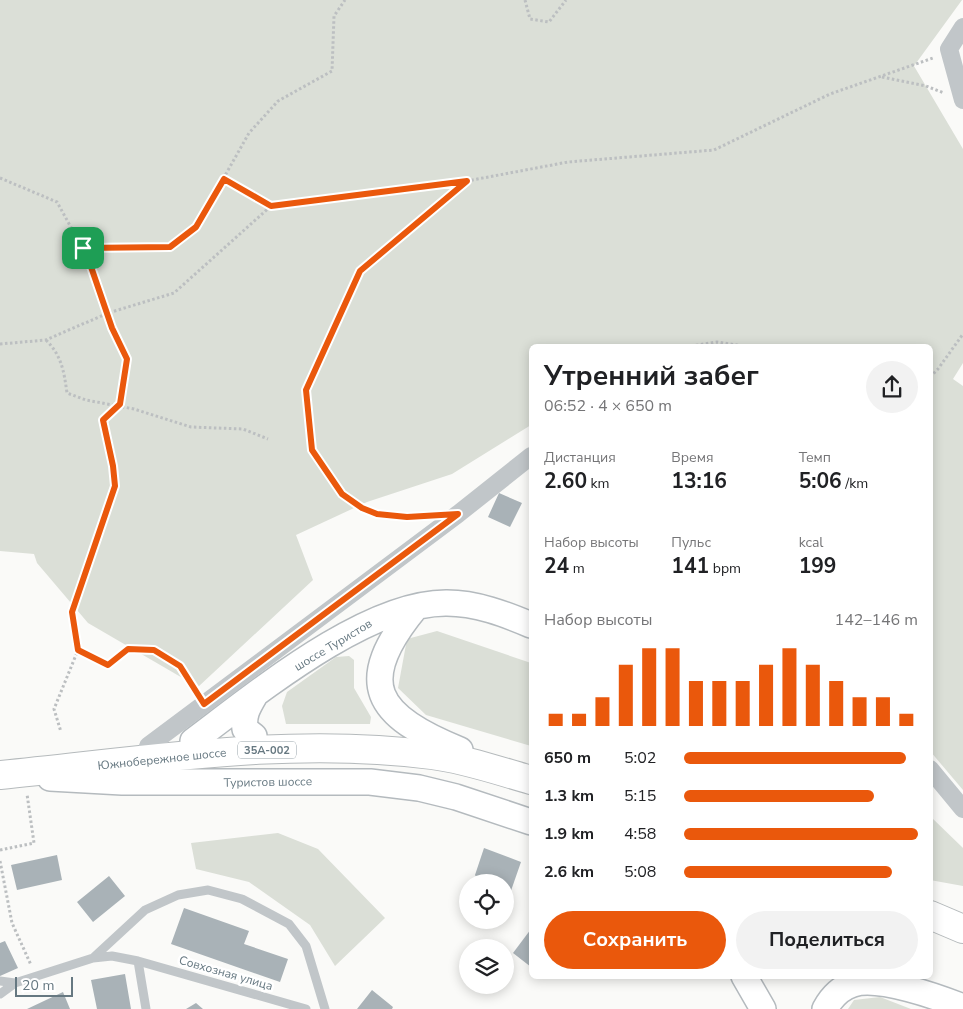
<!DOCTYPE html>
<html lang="ru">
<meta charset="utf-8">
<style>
body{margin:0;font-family:"Nunito Sans",sans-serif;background:#f2f2f2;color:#202124;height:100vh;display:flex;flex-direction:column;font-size:19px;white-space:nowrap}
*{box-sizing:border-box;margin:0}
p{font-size:16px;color:#757577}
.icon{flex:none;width:28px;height:28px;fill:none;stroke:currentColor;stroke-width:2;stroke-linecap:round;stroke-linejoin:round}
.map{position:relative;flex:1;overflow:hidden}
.side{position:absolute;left:529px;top:344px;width:404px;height:635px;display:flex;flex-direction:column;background:#fff;border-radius:8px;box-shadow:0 2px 12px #0003}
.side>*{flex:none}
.controls{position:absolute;left:459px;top:874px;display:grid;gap:10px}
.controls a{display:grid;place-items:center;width:55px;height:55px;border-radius:50%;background:#fff;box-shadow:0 2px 12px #0003;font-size:25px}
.scale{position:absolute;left:15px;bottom:12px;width:58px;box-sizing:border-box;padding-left:5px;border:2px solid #667881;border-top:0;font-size:14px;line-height:18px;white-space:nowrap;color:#667881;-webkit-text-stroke:4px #fff;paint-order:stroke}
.pin{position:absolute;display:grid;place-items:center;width:42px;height:42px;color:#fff;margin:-21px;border-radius:10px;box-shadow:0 2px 8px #0006}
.round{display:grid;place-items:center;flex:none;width:52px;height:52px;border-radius:26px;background:#f2f2f2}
.summary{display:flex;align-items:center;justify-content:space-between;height:85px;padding:0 15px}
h1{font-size:28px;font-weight:700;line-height:38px}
.stats{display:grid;grid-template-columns:repeat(3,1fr);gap:8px;height:85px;padding:5px 15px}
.stats div{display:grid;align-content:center}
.stats b{font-size:21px;font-weight:700}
.stats small{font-size:14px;font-weight:400}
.stats p{font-size:14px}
.chart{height:140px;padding:10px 15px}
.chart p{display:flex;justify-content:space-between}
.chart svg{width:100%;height:90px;margin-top:5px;stroke:#ea580c;stroke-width:6}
.button{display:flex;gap:10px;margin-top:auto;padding:10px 15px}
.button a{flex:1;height:58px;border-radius:30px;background:#ea580c;color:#fff;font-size:20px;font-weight:700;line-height:58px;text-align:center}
.button a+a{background:#f2f2f2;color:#202124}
ul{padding:0 15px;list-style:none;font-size:16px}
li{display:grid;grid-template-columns:80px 60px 1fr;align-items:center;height:38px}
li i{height:12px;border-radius:6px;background:#ea580c}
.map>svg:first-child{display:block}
.green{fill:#dbdfd7}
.building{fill:#a9b2b7}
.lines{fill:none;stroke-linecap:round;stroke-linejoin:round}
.secondary-casing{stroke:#b4babe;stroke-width:28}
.highway-casing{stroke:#b5babc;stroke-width:30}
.path{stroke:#bcbfc1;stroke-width:3;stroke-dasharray:2.5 2.5;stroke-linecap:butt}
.lane{stroke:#c1c6c9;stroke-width:9}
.street{stroke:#c1c6c9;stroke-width:18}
.secondary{stroke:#fff;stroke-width:25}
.highway{stroke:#fff;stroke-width:28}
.route-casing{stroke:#fff;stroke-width:10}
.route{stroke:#ea580c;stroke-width:6}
.labels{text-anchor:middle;stroke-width:5;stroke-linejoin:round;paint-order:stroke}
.shield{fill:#fff;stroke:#94a0a7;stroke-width:1}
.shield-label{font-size:11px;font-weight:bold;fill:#667881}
.street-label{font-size:12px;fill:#667881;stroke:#fff}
</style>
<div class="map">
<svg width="963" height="1009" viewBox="0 0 963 1009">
<rect width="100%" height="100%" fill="#fafaf8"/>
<path class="green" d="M0 0H962L914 66 963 149V363L953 379 963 386V790L930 751V346H531V425L452 474 367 502 296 535 313 580 198 687 88 623 37 563 34 554 0 551Z
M437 631 531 663V746L426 715 398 688 407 639Z
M349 656 354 660V688L371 717 370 724H286L282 706 287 692 336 657Z
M930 816 963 848V886L930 880Z
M278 833 318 849 385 918 335 966 310 925 249 882 196 869 191 843Z
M880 997 911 1009H848L854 1000Z"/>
<path class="building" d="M499 493 522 503 510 527 488 517Z
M484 848 521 862 507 902 505 882H479L475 875Z
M57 855 62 880 17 890 11 865Z
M109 876 125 896 93 922 77 902Z
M184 908 249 931 244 944 288 959 280 982 171 944Z
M531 929V967L513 953Z
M5 941 18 968 0 976V943Z
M125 974 131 1009H97L91 980Z
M372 990 393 1007 392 1009H357Z
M63 992 70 1009H27Z
M196 1003 203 1009H186Z"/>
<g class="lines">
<defs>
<path id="secondary" d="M416 607C353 683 375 716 460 750
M254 736 245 729C243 715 248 707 255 695
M193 741C256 694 367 602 447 603 476 603 505 614 531 625
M50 778 122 782H370L419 788 456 797 531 822
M744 976 763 1009
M825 1009C831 998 840 988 853 984 879 976 938 997 963 1007"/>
<path id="highway" d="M0 775C143 761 288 736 432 755 465 759 499 771 531 780
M930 915 963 929"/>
</defs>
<use href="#secondary" class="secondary-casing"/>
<use href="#highway" class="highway-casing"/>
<path class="path" d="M525 0 530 19 549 22 566 0
M882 77 926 86 944 93
M0 178 57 202 88 258 112 328 127 359 120 404 103 420 113 465 115 486 72 612 78 650 54 709 61 732
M223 179 271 206
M83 248 170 247 196 227 249 133 278 101 332 71 334 16 345 0
M46 340C62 356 64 372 67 393L86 400 134 409 191 427 243 429 268 439
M0 344 46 340 108 313 174 293 271 206 467 181 568 162 714 150 830 94 933 58
M691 346 717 342 743 346
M930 377 938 369 963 334
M424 516 377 515 362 508 342 494 312 450 306 390 360 271 466 181
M78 650 108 665 127 649 154 650 180 666 196 690
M0 850 34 843 27 794
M0 861 12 923 31 965"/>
<path class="lane" d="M93 958 145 910 178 895 208 890 242 899 289 924 306 946 325 1009
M138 961 146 1009
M0 981 15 983
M0 994 15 983 93 958 112 956 138 961 306 1009"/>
<path class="street" d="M963 27 949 49 963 100
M148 746 458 514 531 456
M930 769 963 809"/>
<use href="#secondary" class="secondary"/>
<use href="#highway" class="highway"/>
</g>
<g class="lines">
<defs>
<path id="route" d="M224 179 271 206 467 181 360 271 306 390 312 450 342 494 362 508 377 514 407 517 458 514 204 704 180 666 154 650 128 649 108 665 78 650 72 612 115 486 113 466 103 420 120 404 127 359 112 328 88 258 83 248 170 247 196 227Z"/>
</defs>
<use href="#route" class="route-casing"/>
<use href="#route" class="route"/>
</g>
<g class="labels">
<rect class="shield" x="238" y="741.5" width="58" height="17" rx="4"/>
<g class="shield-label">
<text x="267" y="754">35А-002</text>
</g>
<g class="street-label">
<text transform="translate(333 645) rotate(-31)" y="4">шоссе Туристов</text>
<text transform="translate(162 759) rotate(-6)" y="4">Южнобережное шоссе</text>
<text transform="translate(268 782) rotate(-1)" y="4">Туристов шоссе</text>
<text transform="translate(226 973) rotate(16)" y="4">Совхозная улица</text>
</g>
</g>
</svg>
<div class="controls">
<a><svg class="icon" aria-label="locate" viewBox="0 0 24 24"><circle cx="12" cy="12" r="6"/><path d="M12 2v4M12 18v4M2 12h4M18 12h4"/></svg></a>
<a><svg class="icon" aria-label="layers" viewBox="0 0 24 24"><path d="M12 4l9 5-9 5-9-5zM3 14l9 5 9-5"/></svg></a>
</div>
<div class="scale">20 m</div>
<div class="pin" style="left:83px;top:248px;background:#1e9e55"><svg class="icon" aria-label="arrive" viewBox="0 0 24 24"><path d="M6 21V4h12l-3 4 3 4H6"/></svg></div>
<section class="side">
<div class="summary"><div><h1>Утренний забег</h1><p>06:52 · 4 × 650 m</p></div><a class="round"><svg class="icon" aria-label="share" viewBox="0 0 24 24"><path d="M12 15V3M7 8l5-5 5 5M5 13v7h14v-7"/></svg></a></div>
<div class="stats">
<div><p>Дистанция</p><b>2.60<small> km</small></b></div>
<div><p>Время</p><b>13:16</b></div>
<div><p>Темп</p><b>5:06<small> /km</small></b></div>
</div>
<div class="stats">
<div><p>Набор высоты</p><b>24<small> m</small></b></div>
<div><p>Пульс</p><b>141<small> bpm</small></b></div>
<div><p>kcal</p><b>199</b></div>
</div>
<div class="chart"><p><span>Набор высоты</span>142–146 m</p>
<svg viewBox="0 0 160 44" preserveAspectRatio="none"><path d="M5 44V38M15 44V38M25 44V30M35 44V14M45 44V6M55 44V6M65 44V22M75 44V22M85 44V22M95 44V14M105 44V6M115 44V14M125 44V22M135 44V30M145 44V30M155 44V38"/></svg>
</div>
<ul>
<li><b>650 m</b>5:02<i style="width:95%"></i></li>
<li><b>1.3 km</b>5:15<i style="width:81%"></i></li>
<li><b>1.9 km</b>4:58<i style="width:100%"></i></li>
<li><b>2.6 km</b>5:08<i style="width:89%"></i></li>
</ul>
<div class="button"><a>Сохранить</a><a>Поделиться</a></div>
</section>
</div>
